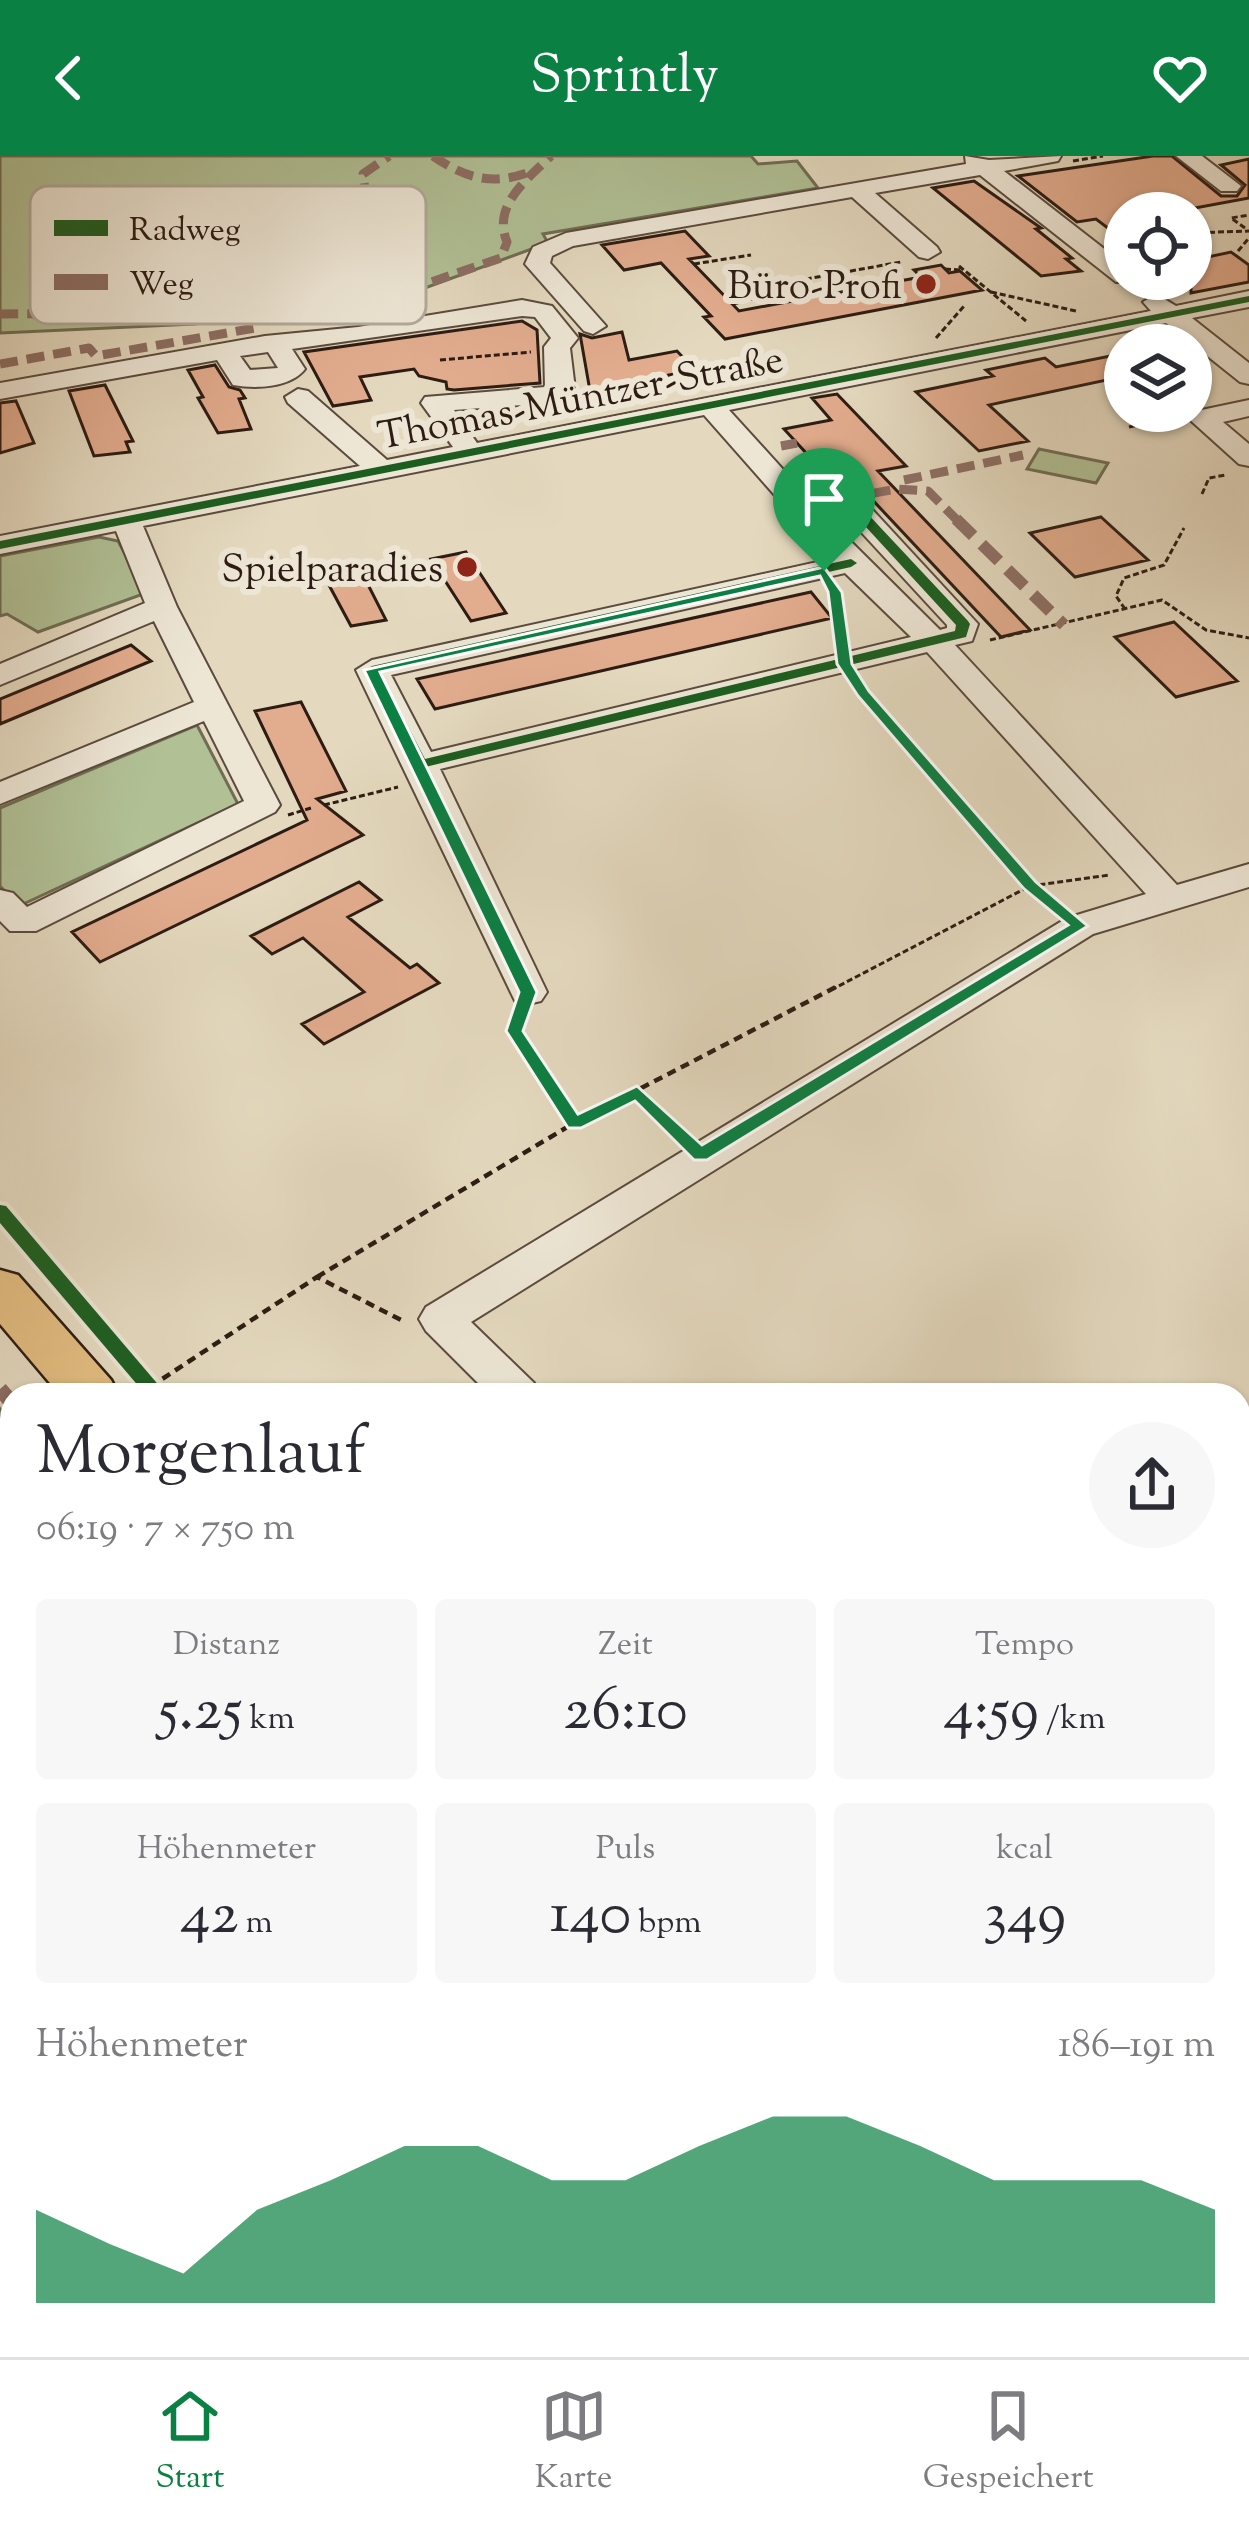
<!DOCTYPE html>
<html lang="de">
<meta charset="utf-8">
<style>
body{margin:0;font-family:"Sorts Mill Goudy",serif;background:#f7f7f7;color:#2b2b33;height:100vh;display:flex;flex-direction:column;font-size:45px;white-space:nowrap}
*{box-sizing:border-box;margin:0}
p{font-size:39px;color:#7c7c81}
.icon{flex:none;width:66px;height:66px;fill:none;stroke:currentColor;stroke-width:2;stroke-linecap:round;stroke-linejoin:round}
.map{position:relative;flex:1;overflow:hidden}
.drawer{position:absolute;left:0px;top:1227px;width:1251px;height:975px;display:flex;flex-direction:column;background:#fff;border-radius:36px 36px 0 0;box-shadow:0 3px 9px #0004}
.drawer>*{flex:none}
.tools{position:absolute;left:1104px;top:36px;display:grid;gap:24px}
.tools a{display:grid;place-items:center;width:108px;height:108px;border-radius:50%;background:#fff;box-shadow:0 3px 9px #0004;font-size:60px}
.pin{position:absolute;display:grid;place-items:center;width:102px;height:102px;color:#fff;margin:-123px -51px;border-radius:50% 50% 50% 0;rotate:-45deg;box-shadow:0 0 12px #0007}
.pin .icon{rotate:45deg}
.round{display:grid;place-items:center;flex:none;width:126px;height:126px;border-radius:63px;background:#f7f7f7}
.overview{display:flex;align-items:center;justify-content:space-between;height:204px;padding:0 36px}
h1{font-size:66px;font-weight:600;line-height:90px}
.metrics{display:grid;grid-template-columns:repeat(3,1fr);gap:18px;height:204px;padding:12px 36px}
.metrics div{display:grid;align-content:center;border-radius:12px;background:#f7f7f7;text-align:center}
.metrics b{font-size:60px;font-weight:600}
.metrics small{font-size:33px;font-weight:400}
.metrics p{font-size:33px}
.chart{height:336px;padding:24px 36px}
.chart p{display:flex;justify-content:space-between}
.chart svg{width:100%;height:216px;margin-top:12px;fill:#0b8043;opacity:.7}
header{display:flex;justify-content:space-between;align-items:center;height:156px;padding:0 36px;background:#0b8043;color:#fff;font-size:54px;font-weight:600}
.tab-bar{display:flex;justify-content:space-around;align-items:center;height:168px;border-top:3px solid #e1e1e2;background:#fff;font-size:33px;color:#7c7c81}
.tab-bar a{display:grid;justify-items:center;gap:6px}
.tab-bar .current{color:#0b8043}
.map>svg:first-child{display:block}
.green{fill:#b1c095;stroke:#6f6e54;stroke-width:3}
.building{fill:#e2ac8e;stroke:#2d1c13;stroke-width:3}
.lines{fill:none;stroke-linecap:round;stroke-linejoin:round}
.minor-casing{stroke:#5b4b3e;stroke-width:4}
.major-casing{stroke:#2d1c13;stroke-width:5}
.path-far2{stroke:#2d1c13;stroke-width:3;stroke-dasharray:6 3;stroke-linecap:butt}
.path-far1{stroke:#2d1c13;stroke-width:4.5;stroke-dasharray:9 6;stroke-linecap:butt}
.path{stroke:#2d1c13;stroke-width:6;stroke-dasharray:12 8;stroke-linecap:butt}
.minor{fill:#ede6d5;fill-rule:evenodd}
.major{fill:#e2bc80;fill-rule:evenodd}
.quiet-far3{stroke:#8d6e63;stroke-width:9;stroke-dasharray:18 9;stroke-linecap:butt}
.quiet-far2{stroke:#8d6e63;stroke-width:12;stroke-dasharray:24 12;stroke-linecap:butt}
.quiet-far1{stroke:#8d6e63;stroke-width:15;stroke-dasharray:30 15;stroke-linecap:butt}
.quiet{stroke:#8d6e63;stroke-width:20;stroke-dasharray:39 20;stroke-linecap:butt}
.cycleway-casing{stroke:#ede6d5;stroke-width:8}
.cycleway{fill:#1b5e20;fill-rule:evenodd}
.route{fill:#0b8043;stroke:#fff;stroke-width:3;fill-rule:evenodd}
.poi-dot{fill:#8f2418;stroke:#ede6d5;stroke-width:4.5}
.labels{text-anchor:middle;stroke-width:12;stroke-linejoin:round;paint-order:stroke}
.far-poi-label{font-size:39px;fill:#2d1c13;stroke:#ede6d5;text-anchor:end}
.far-street-label{font-size:39px;fill:#2d1c13;stroke:#ede6d5}
.key{fill:#ede6d5;stroke:#b3a99b;stroke-width:3}
.key-label{font-size:33px;fill:#2d1c13}
</style>
<header><svg class="icon" aria-label="back" viewBox="0 0 24 24"><path d="M15 5l-7 7 7 7"/></svg>Sprintly<svg class="icon" aria-label="heart" viewBox="0 0 24 24"><path d="M12 20l-8-8c-3-5 5-10 8-4 3-6 11-1 8 4z"/></svg></header>
<div class="map">
<svg width="1249" height="2201" viewBox="0 0 1249 2201">
<rect width="100%" height="100%" fill="#e4d9bf"/>
<filter id="stains"><feTurbulence type="fractalNoise" baseFrequency=".00167" numOctaves="4"/><feColorMatrix values="0 0 0 0 .2 0 0 0 0 .09 0 0 0 0 .02 0 0 0 .5 -.17"/></filter>
<radialGradient id="worn" r=".72"><stop offset=".6" stop-color="#630" stop-opacity="0"/><stop offset="1" stop-color="#630" stop-opacity=".3"/></radialGradient>
<path class="green" d="M0 0H751L758 8 797 5 818 32 543 78 548 87 384 147 308 149 195 168 0 177Z
M1039 293 1108 307 1096 327 1027 313Z
M99 381 118 385 146 437 38 476 7 458 0 460V400Z
M197 569 238 648 19 750 0 730V652Z
M0 1253 12 1268V1750L0 1733Z
M1249 1797V2201H1043L1034 2190H1239V1805Z"/>
<path class="building" d="M1153 0H1172L1221 40H1237L1245 29 1221 9 1249 3V42L1168 57H1125V85L1096 63 1077 66 1018 20Z
M974 25 1041 72 1036 73 1072 102 1066 103 1081 115 1041 120 933 32Z
M685 75 709 100 689 103 739 155 921 121 914 114 941 109 949 117 960 115 982 134 725 183 704 161 711 160 661 107 624 114 602 89Z
M1191 88 1208 101 1231 96 1249 109V126L1191 137Z
M522 165 537 174 540 227 454 234 447 233 446 226 419 220 414 213 360 221 371 244 333 250 304 196Z
M622 176 629 204 677 195 695 214 633 226 634 233 590 235 580 178 592 182Z
M1125 197V235L1111 223 989 249 1028 285 979 295 916 236 993 220 986 214 1045 202 1056 211Z
M215 209 229 231 240 234 245 242 239 243 251 273 218 277 198 242 203 241 188 214Z
M105 229 133 285 126 286 130 296 94 300 69 235Z
M837 238 906 310 878 315 1030 474 1001 481 851 321 832 325 784 273 831 264 812 242Z
M16 245 34 287 0 297V247Z
M1101 361 1148 404 1075 421 1030 377Z
M466 396 506 457 471 465 431 403Z
M359 411 386 464 351 470 323 418Z
M811 436 832 462 435 553 417 523Z
M1174 466 1237 525 1176 541 1115 481Z
M131 489 151 505 0 568V543Z
M301 546 346 635 317 643 363 679 100 806 72 776 307 664 255 555Z
M359 726 381 744 348 761 410 812 417 808 439 827 324 888 302 868 364 836 303 782 272 798 251 780Z"/>
<g class="lines">
<defs>
<path id="minor" d="M965 0 989 4 1061 0 1058 5 1004 15 1125 109V123H1136L1134 126H1116L980 19 875 37 937 91 940 96 928 103 919 101 852 41 573 90 552 100 550 107 606 170 593 178 584 175 525 108 533 91 566 77 966 8Z
M1176 0H1202L1241 30 1237 35H1221Z
M1249 135V151L1192 162 1249 207V228L1240 226 1166 167 729 254 808 341 856 336 978 468 972 485 955 489 1177 729 1249 708V731L1093 778 471 1166 534 1227 540 1239H490L426 1175 419 1163 426 1151 1067 762 1146 738 927 496 440 613 547 836 541 845 528 848 515 845 356 514 372 504 831 403 704 259 143 370 177 451 280 649 275 656 36 775H10L0 765V734L13 737 27 751 244 645 204 565 0 648V626L194 546 154 465 0 529V508L145 447 116 375 0 398V380L360 310 288 247 285 241 298 233 308 235 387 304 453 291 421 247 425 241 545 231 544 191 551 182 535 161 522 160 292 193 305 213C290 232 256 233 233 229L217 204 0 243V227L265 180 358 171 522 144 552 150 578 182 570 192 575 233 551 247 454 254 477 287 1151 155 1143 146 1156 138 1176 150ZM268 196 278 212 250 214 240 200ZM839 352 947 469V472L940 474 821 356ZM845 417 911 481 431 596 391 519Z
M1249 244V260L1223 266 1249 288V310L1239 308 1188 262 1192 256Z
M1249 1618V1668L1239 1672V1621Z
M1249 1688V1741L1239 1745V1692Z
M0 1708 12 1713V1776L0 1772Z
M85 2190H156L151 2201H80Z
M468 2190H537L532 2201H463Z
M561 2190H631L626 2201H556Z"/>
<path id="major" d="M0 1114 18 1119 111 1224 119 1239H60L0 1168Z
M889 2190H968L972 2201H893Z"/>
</defs>
<use href="#minor" class="minor-casing"/>
<use href="#major" class="major-casing"/>
<path class="path-far2" d="M1073 5 1103 0
M1245 72 1231 62 1249 59
M1191 77 1249 75
M1238 95 1249 82
M694 108 751 99
M959 110 1026 165
M945 113 960 114
M991 136 1076 155
M733 148 782 135 784 127 901 106
M936 182 964 150
M440 204 531 196
M1129 271 1173 262
M1202 338 1209 322 1226 319
M835 436 840 484
M1125 453 1116 440 1124 422 1164 409 1184 372
M990 484 1162 444 1206 474 1249 482
M857 527 1030 730 1057 751
M324 649 398 631
M288 659 311 652
M831 834 1030 730 1110 719"/>
<path class="path-far1" d="M520 859 514 875 574 967
M637 936 680 979
M317 1121 574 967 836 831
M150 1231 317 1121 405 1166"/>
<path class="path" d="M1239 1602 1249 1595"/>
<use href="#minor" class="minor"/>
<use href="#major" class="major"/>
<path class="quiet-far3" d="M433 0C466 23 494 30 532 15
M299 142 405 135 501 102 507 86C492 50 526 24 551 0
M0 158C136 156 256 175 372 91L363 18 389 0
M0 208 89 192 96 200 255 172
M781 290 797 287
M904 324 1023 299
M846 342 897 333 928 335 959 366"/>
<path class="quiet-far2" d="M956 363 1064 469"/>
<path class="quiet-far1" d="M0 1233 12 1247
M0 1419 12 1420"/>
<path class="quiet" d="M0 1731 12 1706
M816 2190 829 2201
M1004 2190 1014 2201
M670 2201 684 2190
M861 2201 872 2190"/>
<defs>
<path id="cycleway" d="M1249 140V146L0 393V385Z
M846 338 850 339 968 465 970 468 966 481 421 612 414 608 365 514 372 510 851 403 857 407 851 411 380 516 425 603 955 475 956 469 843 346 802 355 796 351Z
M0 1049 6 1050 167 1239H146L0 1067Z"/>
</defs>
<use href="#cycleway" class="cycleway-casing"/>
<use href="#cycleway" class="cycleway"/>
</g>
<path class="route" d="M824 411 842 436 852 508 869 535 1036 726 1088 770 707 1004H694L635 945 581 972H568L506 875 519 836 364 514ZM820 420 828 436 837 508 858 540 1024 733 1068 769 702 989 637 930 578 958 523 875 537 836 380 516Z"/>
<g class="poi-dot">
<circle cx="926" cy="128" r="12"/>
<circle cx="467" cy="411" r="12"/>
</g>
<g class="labels">
<g class="far-poi-label">
<text x="902" y="142">Büro-Profi</text>
<text x="443" y="425">Spielparadies</text>
</g>
<g class="far-street-label">
<text transform="translate(580 240) rotate(-11)" y="14">Thomas-Müntzer-Straße</text>
</g>
</g>
<rect x="30" y="30" width="396" height="138" rx="18" class="key"/>
<rect x="54" y="64" width="54" height="16" fill="#1b5e20"/>
<rect x="54" y="118" width="54" height="16" fill="#8d6e63"/>
<g class="key-label">
<text x="129" y="84">Radweg</text>
<text x="129" y="138">Weg</text>
</g>
<rect width="100%" height="100%" filter="url(#stains)"/>
<rect width="100%" height="100%" fill="url(#worn)"/>
</svg>
<div class="tools">
<a><svg class="icon" aria-label="locate" viewBox="0 0 24 24"><circle cx="12" cy="12" r="6"/><path d="M12 2v4M12 18v4M2 12h4M18 12h4"/></svg></a>
<a><svg class="icon" aria-label="layers" viewBox="0 0 24 24"><path d="M12 4l9 5-9 5-9-5zM3 14l9 5 9-5"/></svg></a>
</div>
<div class="pin" style="left:824px;top:415px;background:#1e9e55"><svg class="icon" aria-label="arrive" viewBox="0 0 24 24"><path d="M6 21V4h12l-3 4 3 4H6"/></svg></div>
<section class="drawer">
<div class="overview"><div><h1>Morgenlauf</h1><p>06:19 · 7 × 750 m</p></div><a class="round"><svg class="icon" aria-label="share" viewBox="0 0 24 24"><path d="M12 15V3M7 8l5-5 5 5M5 13v7h14v-7"/></svg></a></div>
<div class="metrics">
<div><p>Distanz</p><b>5.25<small> km</small></b></div>
<div><p>Zeit</p><b>26:10</b></div>
<div><p>Tempo</p><b>4:59<small> /km</small></b></div>
</div>
<div class="metrics">
<div><p>Höhenmeter</p><b>42<small> m</small></b></div>
<div><p>Puls</p><b>140<small> bpm</small></b></div>
<div><p>kcal</p><b>349</b></div>
</div>
<div class="chart"><p><span>Höhenmeter</span>186–191 m</p>
<svg viewBox="0 0 160 44" preserveAspectRatio="none"><path d="M0 44V25L10 32L20 38L30 25L40 19L50 12L60 12L70 19L80 19L90 12L100 6L110 6L120 12L130 19L140 19L150 19L160 25V44z"/></svg>
</div>
</section>
</div>
<nav class="tab-bar">
<a class="current"><svg class="icon" aria-label="home" viewBox="0 0 24 24"><path d="M3 11l9-7 9 7M6 9v11h12V9"/></svg>Start</a>
<a><svg class="icon" aria-label="map" viewBox="0 0 24 24"><path d="M3 6l6-2 6 2 6-2v14l-6 2-6-2-6 2zM9 4v14M15 6v14"/></svg>Karte</a>
<a><svg class="icon" aria-label="saved" viewBox="0 0 24 24"><path d="M7 4h10v16l-5-4-5 4z"/></svg>Gespeichert</a>
</nav>
